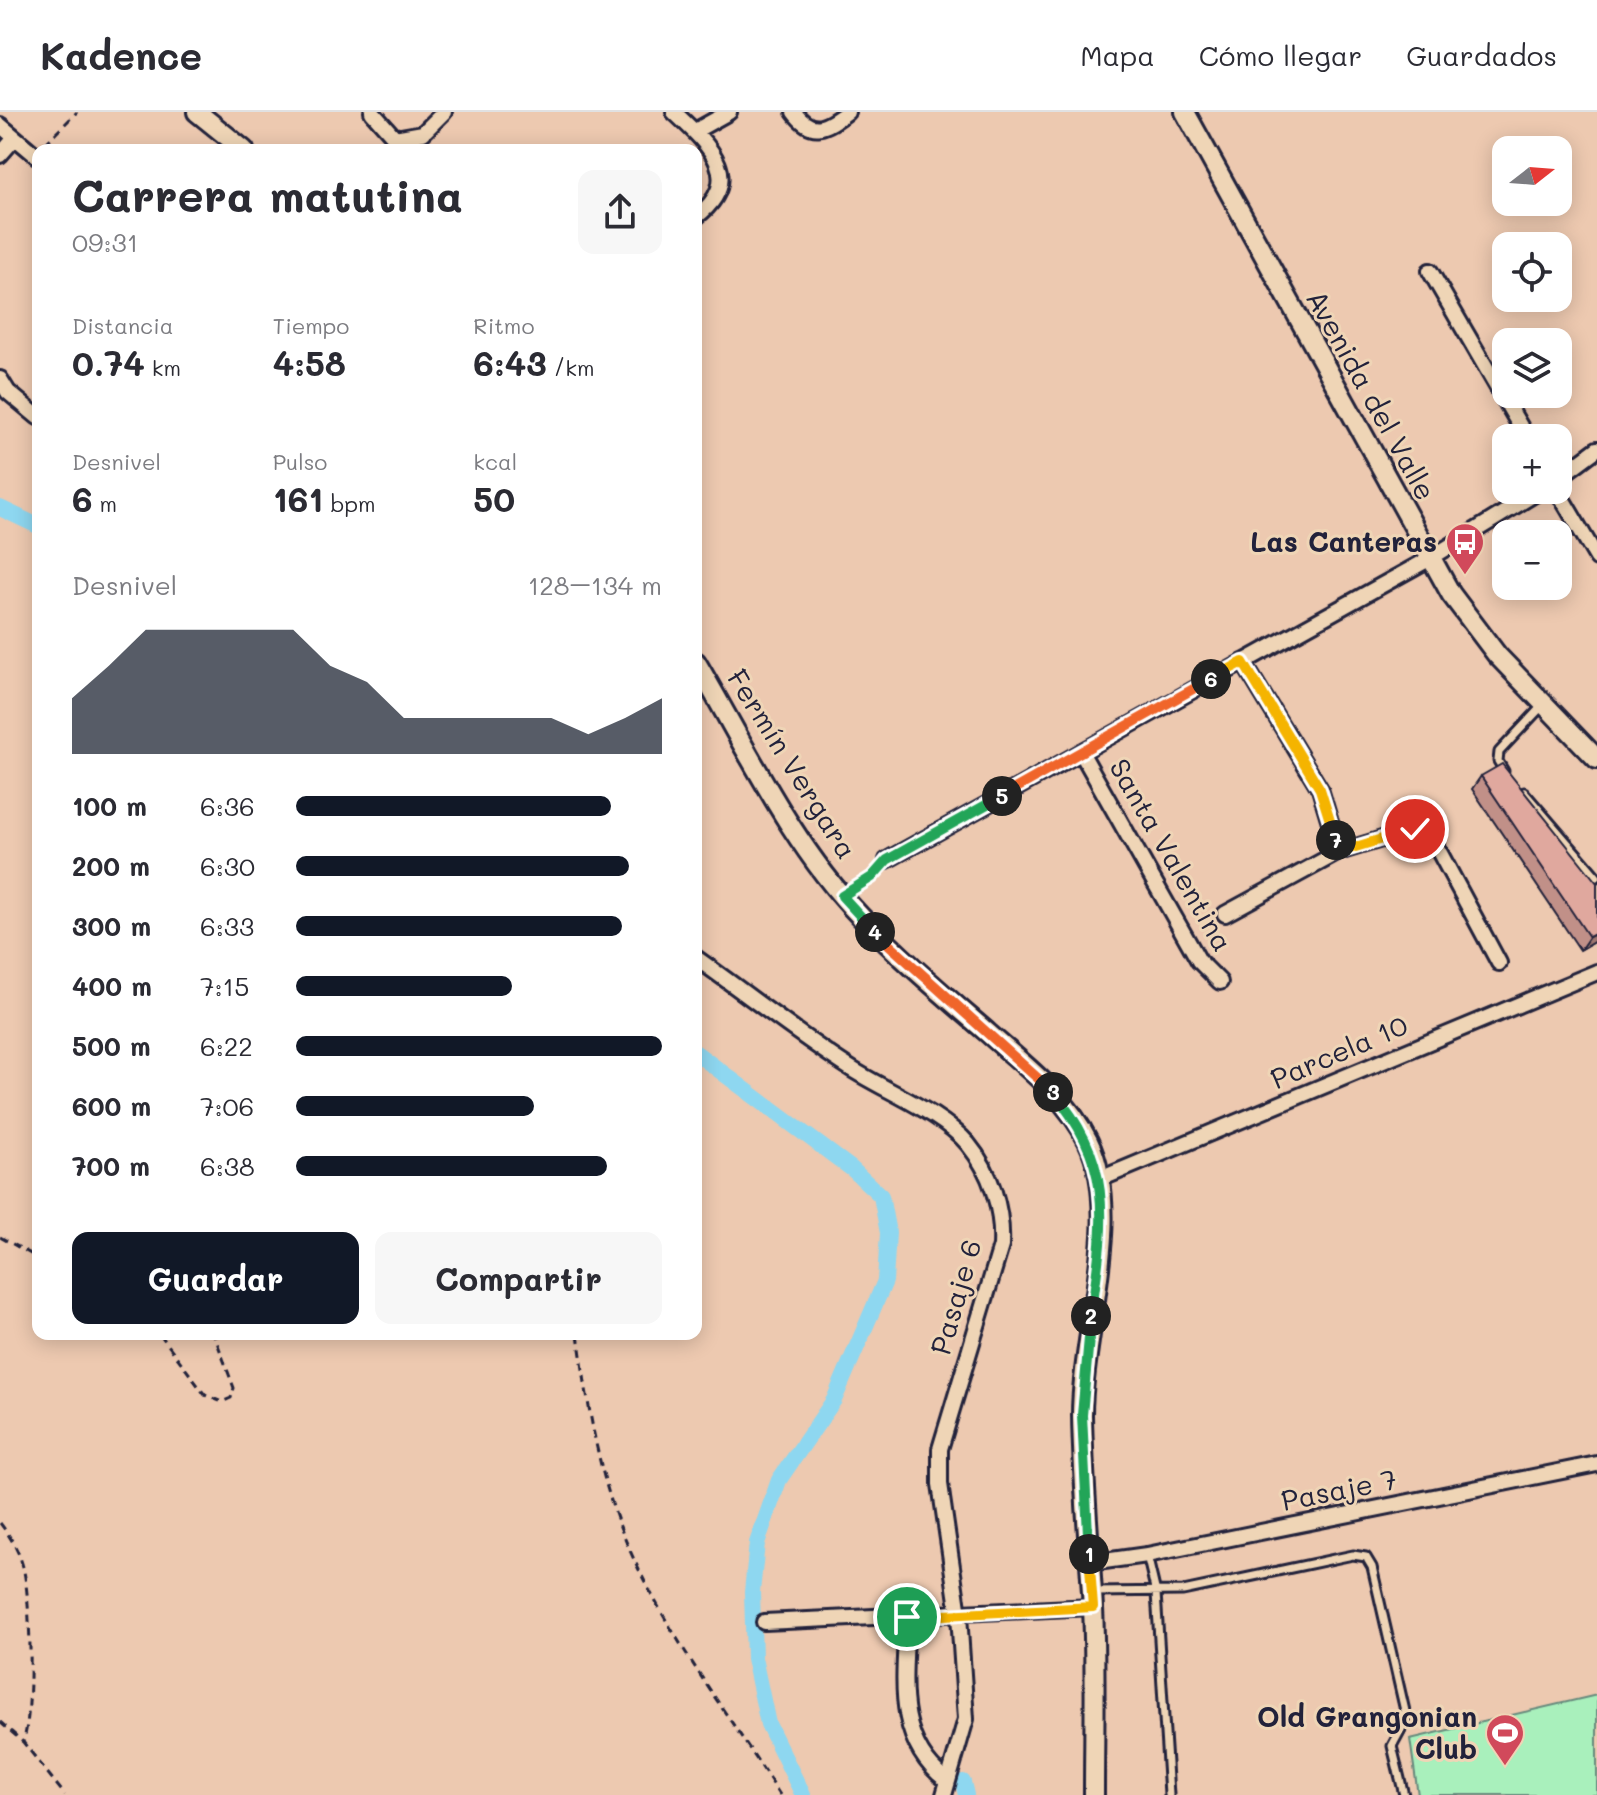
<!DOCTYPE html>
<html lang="es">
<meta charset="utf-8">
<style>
body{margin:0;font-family:Mali,sans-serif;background:#f7f7f7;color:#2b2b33;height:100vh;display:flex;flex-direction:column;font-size:30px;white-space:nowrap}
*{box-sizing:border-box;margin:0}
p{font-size:26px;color:#7c7c81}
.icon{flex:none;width:44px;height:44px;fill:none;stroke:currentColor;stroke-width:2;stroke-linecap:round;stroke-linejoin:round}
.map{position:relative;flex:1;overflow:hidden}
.panel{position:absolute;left:32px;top:32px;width:670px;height:1196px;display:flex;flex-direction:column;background:#fff;border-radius:16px;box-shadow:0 4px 20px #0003}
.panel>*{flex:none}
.needle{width:52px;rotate:73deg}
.controls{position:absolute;left:1492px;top:24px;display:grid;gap:16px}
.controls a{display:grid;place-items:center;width:80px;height:80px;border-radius:16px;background:#fff;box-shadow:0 4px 20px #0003;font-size:40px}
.pin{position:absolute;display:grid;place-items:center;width:68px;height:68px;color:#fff;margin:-34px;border:4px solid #fff;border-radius:50%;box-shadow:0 2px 8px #0007}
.km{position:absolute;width:40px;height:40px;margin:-20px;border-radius:50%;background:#222;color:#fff;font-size:22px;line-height:40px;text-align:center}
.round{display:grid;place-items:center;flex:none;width:84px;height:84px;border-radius:16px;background:#f7f7f7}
.head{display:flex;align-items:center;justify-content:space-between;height:136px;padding:0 40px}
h1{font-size:44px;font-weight:700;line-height:60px}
.figures{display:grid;grid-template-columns:repeat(3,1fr);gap:12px;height:136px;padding:8px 40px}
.figures div{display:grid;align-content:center}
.figures b{font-size:34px;font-weight:700}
.figures small{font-size:22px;font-weight:400}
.figures p{font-size:22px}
.chart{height:224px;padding:16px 40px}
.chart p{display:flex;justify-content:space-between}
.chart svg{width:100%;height:144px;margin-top:8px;fill:#111827;opacity:.7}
.cta{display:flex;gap:16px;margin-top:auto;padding:16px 40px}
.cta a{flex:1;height:92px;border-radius:16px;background:#111827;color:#fff;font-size:32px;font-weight:700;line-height:92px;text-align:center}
.cta a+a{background:#f7f7f7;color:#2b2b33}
ul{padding:0 40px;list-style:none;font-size:26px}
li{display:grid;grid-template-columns:128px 96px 1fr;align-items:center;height:60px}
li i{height:20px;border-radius:10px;background:#111827}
header{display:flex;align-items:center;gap:48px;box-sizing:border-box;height:112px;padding:0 40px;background:#fff;border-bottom:2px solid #e1e1e2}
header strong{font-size:38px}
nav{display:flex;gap:44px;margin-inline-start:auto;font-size:28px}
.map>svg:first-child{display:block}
.green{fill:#a9f0bc;stroke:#66897c;stroke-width:2}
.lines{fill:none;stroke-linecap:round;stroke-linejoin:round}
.canal{stroke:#8ed7f0;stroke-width:16}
.service-casing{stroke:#22223b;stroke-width:13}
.minor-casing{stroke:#22223b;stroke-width:20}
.tertiary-casing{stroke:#22223b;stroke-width:24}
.path{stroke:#22223b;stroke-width:3;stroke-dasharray:8 6;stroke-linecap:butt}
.service{stroke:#efd5b6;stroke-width:7}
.minor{stroke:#efd5b6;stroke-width:14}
.tertiary{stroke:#efd5b6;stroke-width:18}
.wall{fill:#c19088;stroke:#22223b;stroke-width:2}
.shaded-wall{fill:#9d766f;stroke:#22223b;stroke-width:2}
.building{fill:#e0a89e;stroke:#22223b;stroke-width:2}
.split-1-casing{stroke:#fff;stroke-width:16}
.split-2-casing{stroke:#fff;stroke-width:16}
.split-3-casing{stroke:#fff;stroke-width:16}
.split-4-casing{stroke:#fff;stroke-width:16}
.split-5-casing{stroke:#fff;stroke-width:16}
.split-6-casing{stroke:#fff;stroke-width:16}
.split-7-casing{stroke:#fff;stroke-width:16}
.split-8-casing{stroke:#fff;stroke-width:16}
.split-1{stroke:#f5b400;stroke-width:10}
.split-2{stroke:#22a559;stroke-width:10}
.split-3{stroke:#22a559;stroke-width:10}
.split-4{stroke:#f0652b;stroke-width:10}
.split-5{stroke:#22a559;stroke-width:10}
.split-6{stroke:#f0652b;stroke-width:10}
.split-7{stroke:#f5b400;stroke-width:10}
.split-8{stroke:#f5b400;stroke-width:10}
.labels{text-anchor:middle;stroke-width:6;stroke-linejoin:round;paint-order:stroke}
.street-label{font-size:28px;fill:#22223b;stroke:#efd5b6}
.poi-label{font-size:28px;font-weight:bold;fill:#22223b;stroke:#efd5b6;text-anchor:end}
</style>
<header>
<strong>Kadence</strong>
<nav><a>Mapa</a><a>Cómo llegar</a><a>Guardados</a></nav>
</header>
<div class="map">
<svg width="1597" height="1683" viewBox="0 0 1597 1683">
<rect width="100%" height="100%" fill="#edc9b0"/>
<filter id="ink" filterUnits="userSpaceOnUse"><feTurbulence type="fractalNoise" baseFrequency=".0125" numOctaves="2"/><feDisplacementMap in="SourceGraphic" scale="16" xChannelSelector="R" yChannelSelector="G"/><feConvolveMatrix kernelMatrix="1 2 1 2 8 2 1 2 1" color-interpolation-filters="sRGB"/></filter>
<g filter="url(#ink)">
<path class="green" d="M1597 1583V1683H1418L1410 1627Z"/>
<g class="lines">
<path class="canal" d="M0 396 38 414
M696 941 852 1057 881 1084 888 1121 885 1169 834 1288 779 1368 757 1431 752 1480 754 1546 768 1612 803 1683
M963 1670 966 1683"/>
<defs>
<path id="service" d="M1504 659 1498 649 1499 640 1543 593
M1524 680 1597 765
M1147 1443 1156 1481 1169 1683
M1093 1480 1183 1479 1353 1443 1366 1445 1372 1455 1405 1599V1610L1392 1634 1404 1683"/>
<path id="minor" d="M372 0 395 26 423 21 444 0
M674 0C708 32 747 66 696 105
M794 0C812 25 826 16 847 0
M0 13 38 45
M695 19 729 0
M0 43 14 27
M1430 159 1527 326
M0 267 8 280 38 305
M1558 366 1597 337
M1557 378 1597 446
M1243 550 1320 677 1339 740
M1081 640 1199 849 1220 870
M887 748 1429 447 1541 378
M1225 802 1339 740 1415 717 1434 730 1499 851
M696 846C747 882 797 922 850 956 885 979 941 1000 968 1032 991 1060 1003 1097 1001 1134L940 1337V1372L959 1503 966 1607 944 1683
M1100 1067 1597 860
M1090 1451 1147 1443 1597 1352
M907 1505C905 1564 893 1627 946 1668
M764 1510 1093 1495"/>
<path id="tertiary" d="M197 0 244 38
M1185 0 1451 482 1497 543 1597 647
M696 550C746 635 791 732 860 804 900 846 944 883 988 921 1025 954 1066 984 1088 1029 1124 1102 1082 1221 1082 1303 1083 1367 1089 1432 1093 1496 1096 1558 1094 1621 1094 1683"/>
</defs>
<use href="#service" class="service-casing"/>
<use href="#minor" class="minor-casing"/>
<use href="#tertiary" class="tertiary-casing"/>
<path class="path" d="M45 32 77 0
M856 775 878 758
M0 1125 38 1146
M160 1222 205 1283 222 1290 231 1286 234 1276 214 1222
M578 1222C587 1287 596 1350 619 1412 655 1507 725 1597 780 1683
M0 1411C10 1424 19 1439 23 1455 31 1487 34 1601 23 1630
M0 1610 23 1630 65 1683"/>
<use href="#service" class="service"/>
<use href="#minor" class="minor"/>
<use href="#tertiary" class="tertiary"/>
</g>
<path class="wall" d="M1481 664 1597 771V828L1580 838 1472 677Z"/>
<path class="shaded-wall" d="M1597 821V828L1580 838 1589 825Z"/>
<path class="building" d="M1502 652 1597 771V821L1589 825 1481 664Z"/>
</g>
<g class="lines" filter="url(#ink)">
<defs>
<path id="split-1" d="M907 1505 1093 1495 1089 1442"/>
<path id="split-2" d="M1089 1442 1082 1303 1091 1204"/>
<path id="split-3" d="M1053 980C1117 1054 1103 1114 1091 1204"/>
<path id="split-4" d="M875 820 1053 980"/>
<path id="split-5" d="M875 820 842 784 872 765 887 748 1002 684"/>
<path id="split-6" d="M1002 684 1211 567"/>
<path id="split-7" d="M1211 567 1243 550 1320 677 1336 728"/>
<path id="split-8" d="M1336 728 1339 740 1415 717"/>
</defs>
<use href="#split-1" class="split-1-casing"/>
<use href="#split-2" class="split-2-casing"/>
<use href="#split-3" class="split-3-casing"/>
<use href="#split-4" class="split-4-casing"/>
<use href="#split-5" class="split-5-casing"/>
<use href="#split-6" class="split-6-casing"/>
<use href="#split-7" class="split-7-casing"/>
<use href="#split-8" class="split-8-casing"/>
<use href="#split-1" class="split-1"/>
<use href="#split-2" class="split-2"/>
<use href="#split-3" class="split-3"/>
<use href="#split-4" class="split-4"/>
<use href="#split-5" class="split-5"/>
<use href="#split-6" class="split-6"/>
<use href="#split-7" class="split-7"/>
<use href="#split-8" class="split-8"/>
</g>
<defs>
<symbol id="bus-pin" viewBox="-11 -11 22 30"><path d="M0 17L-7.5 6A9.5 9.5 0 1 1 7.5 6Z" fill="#d1495b" stroke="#efd5b6"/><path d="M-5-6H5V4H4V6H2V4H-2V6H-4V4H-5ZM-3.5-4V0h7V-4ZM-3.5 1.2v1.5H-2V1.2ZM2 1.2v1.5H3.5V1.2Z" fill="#fff"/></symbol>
<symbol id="stadium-pin" viewBox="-11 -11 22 30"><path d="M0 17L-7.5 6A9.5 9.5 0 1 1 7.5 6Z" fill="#d1495b" stroke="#efd5b6"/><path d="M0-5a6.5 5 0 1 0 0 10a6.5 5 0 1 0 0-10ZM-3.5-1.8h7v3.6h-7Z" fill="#fff"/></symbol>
</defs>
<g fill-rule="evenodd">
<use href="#bus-pin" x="1443" y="408" width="44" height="60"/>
<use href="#stadium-pin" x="1483" y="1599" width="44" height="60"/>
</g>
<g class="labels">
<g class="street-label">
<text transform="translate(1371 283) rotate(61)" y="10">Avenida del Valle</text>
<text transform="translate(792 652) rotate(58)" y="10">Fermín Vergara</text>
<text transform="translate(1171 743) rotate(60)" y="10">Santa Valentina</text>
<text transform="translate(1339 940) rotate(-23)" y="10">Parcela 10</text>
<text transform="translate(956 1185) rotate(-74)" y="10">Pasaje 6</text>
<text transform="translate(1339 1378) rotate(-11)" y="10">Pasaje 7</text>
</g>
<g class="poi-label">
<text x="1437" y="440">Las Canteras</text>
<text x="1477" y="1615">Old Grangonian<tspan x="1477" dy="32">Club</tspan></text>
</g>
</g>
</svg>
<div class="controls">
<a><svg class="needle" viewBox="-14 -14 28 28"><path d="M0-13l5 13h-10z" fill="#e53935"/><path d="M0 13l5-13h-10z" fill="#7c7c81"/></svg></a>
<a><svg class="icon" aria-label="locate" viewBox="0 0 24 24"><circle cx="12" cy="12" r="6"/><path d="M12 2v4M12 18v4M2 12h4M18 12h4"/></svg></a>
<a><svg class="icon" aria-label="layers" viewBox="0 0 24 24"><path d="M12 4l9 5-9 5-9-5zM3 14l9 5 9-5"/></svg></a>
<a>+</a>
<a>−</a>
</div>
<div class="pin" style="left:907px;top:1505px;background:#1e9e55"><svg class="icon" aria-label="arrive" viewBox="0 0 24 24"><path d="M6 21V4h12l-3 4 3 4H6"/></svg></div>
<div class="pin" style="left:1415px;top:717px;background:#d93025"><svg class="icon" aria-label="check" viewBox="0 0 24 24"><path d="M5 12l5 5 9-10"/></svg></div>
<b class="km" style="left:1089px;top:1442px">1</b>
<b class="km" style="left:1091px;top:1204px">2</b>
<b class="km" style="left:1053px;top:980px">3</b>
<b class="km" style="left:875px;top:820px">4</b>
<b class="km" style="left:1002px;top:684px">5</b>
<b class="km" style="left:1211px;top:567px">6</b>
<b class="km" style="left:1336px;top:728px">7</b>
<section class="panel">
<div class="head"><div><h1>Carrera matutina</h1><p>09:31</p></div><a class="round"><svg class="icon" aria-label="share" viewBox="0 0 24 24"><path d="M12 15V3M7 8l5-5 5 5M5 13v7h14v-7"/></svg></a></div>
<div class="figures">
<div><p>Distancia</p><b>0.74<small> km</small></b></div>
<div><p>Tiempo</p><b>4:58</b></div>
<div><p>Ritmo</p><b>6:43<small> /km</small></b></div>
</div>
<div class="figures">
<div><p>Desnivel</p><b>6<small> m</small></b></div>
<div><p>Pulso</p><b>161<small> bpm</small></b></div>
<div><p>kcal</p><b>50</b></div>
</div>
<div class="chart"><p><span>Desnivel</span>128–134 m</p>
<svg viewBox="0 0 160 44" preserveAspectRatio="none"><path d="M0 44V27L10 17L20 6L30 6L40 6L50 6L60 6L70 17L80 22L90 33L100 33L110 33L120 33L130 33L140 38L150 33L160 27V44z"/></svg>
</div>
<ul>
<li><b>100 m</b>6:36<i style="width:86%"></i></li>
<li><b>200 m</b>6:30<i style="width:91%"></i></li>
<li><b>300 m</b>6:33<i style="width:89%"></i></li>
<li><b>400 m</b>7:15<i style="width:59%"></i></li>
<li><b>500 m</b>6:22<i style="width:100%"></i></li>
<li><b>600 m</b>7:06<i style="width:65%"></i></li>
<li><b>700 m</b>6:38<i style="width:85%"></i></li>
</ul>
<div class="cta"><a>Guardar</a><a>Compartir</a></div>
</section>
</div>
